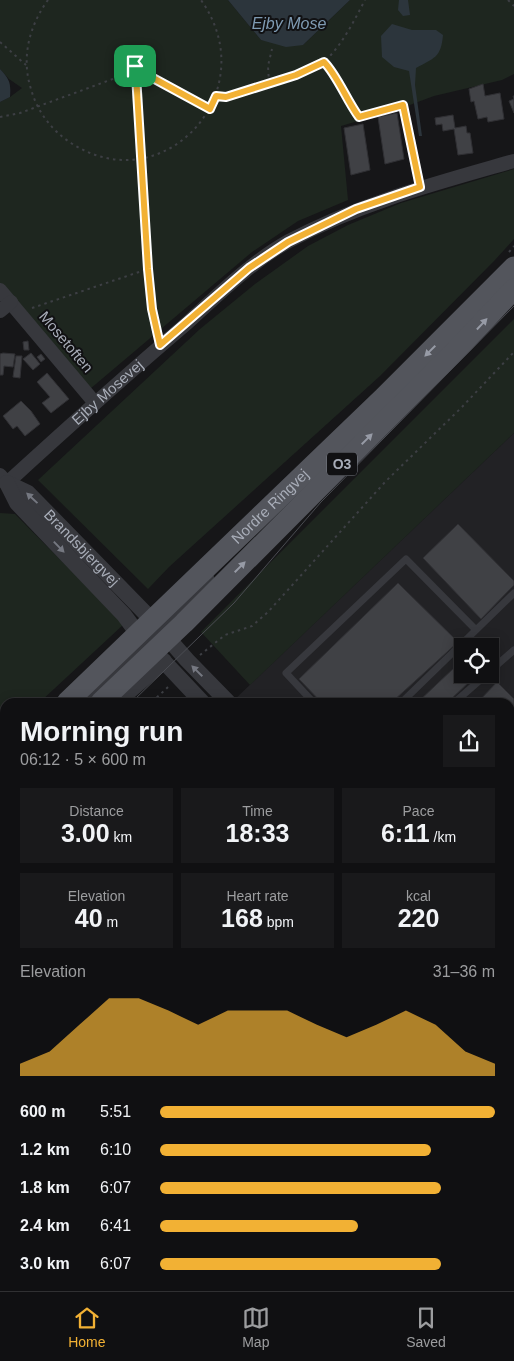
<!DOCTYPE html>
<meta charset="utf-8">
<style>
body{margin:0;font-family:Helvetica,sans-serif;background:#19191b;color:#f1f3f6;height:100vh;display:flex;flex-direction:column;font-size:19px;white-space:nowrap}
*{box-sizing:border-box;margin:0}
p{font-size:16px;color:#9c9d9f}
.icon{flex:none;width:28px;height:28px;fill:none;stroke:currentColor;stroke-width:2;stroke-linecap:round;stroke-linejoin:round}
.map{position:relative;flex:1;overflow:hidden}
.details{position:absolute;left:0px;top:698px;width:515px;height:594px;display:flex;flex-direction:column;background:#101012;border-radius:15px 15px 0 0;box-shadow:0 2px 12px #0003,0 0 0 1px #303032}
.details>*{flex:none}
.buttons{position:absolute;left:454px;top:638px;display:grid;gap:10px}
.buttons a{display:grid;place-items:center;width:45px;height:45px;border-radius:0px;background:#101012;box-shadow:0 2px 12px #0003,0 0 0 1px #303032;font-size:25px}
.pin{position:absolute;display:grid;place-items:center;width:42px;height:42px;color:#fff;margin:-21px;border-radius:10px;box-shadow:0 2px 8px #0006}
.round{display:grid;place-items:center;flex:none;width:52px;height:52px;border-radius:0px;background:#19191b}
.headline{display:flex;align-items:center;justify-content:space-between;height:85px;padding:0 20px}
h1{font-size:28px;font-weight:800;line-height:38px}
.metrics{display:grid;grid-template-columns:repeat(3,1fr);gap:8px;height:85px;padding:5px 20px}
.metrics div{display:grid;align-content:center;border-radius:0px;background:#19191b;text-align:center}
.metrics b{font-size:25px;font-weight:800}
.metrics small{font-size:14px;font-weight:400}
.metrics p{font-size:14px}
.chart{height:140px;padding:10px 20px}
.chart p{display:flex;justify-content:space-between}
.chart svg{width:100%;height:90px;margin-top:5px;fill:#f2b134;opacity:.7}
ul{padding:0 20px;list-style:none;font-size:16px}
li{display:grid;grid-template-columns:80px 60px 1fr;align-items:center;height:38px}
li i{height:12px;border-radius:6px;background:#f2b134}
.tab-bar{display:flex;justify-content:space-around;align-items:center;height:70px;border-top:1px solid #303032;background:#101012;font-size:14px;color:#9c9d9f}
.tab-bar a{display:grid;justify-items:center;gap:2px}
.tab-bar .selected{color:#f2b134}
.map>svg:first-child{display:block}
.built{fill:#222225;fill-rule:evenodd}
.green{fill:#1e261f}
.water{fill:#2c353c}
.building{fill:#404145;stroke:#303034}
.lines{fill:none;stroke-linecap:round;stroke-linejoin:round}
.path{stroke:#3d3f44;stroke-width:2;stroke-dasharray:2.5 4;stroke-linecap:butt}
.service{stroke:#37383d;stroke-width:7}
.minor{stroke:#37383d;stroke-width:14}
.tertiary{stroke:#37383d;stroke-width:16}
.primary{stroke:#53555c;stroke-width:21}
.tram{stroke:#4a4c52;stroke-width:1}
.oneway{fill:#979ba6}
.oneway2{fill:#757881}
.route-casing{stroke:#fff;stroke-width:10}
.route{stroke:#f2b134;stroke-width:6}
.labels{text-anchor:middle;stroke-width:4;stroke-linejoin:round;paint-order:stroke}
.shield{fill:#111113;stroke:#7b7e86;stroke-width:1}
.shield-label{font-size:14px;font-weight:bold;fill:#a8adb8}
.street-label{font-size:15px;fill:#a8adb8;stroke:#111113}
.water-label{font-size:16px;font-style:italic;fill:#7f9bb3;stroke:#111113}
</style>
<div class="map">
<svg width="514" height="1291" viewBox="0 0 514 1291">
<rect width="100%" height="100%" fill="#161618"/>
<path class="built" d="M514 433V1291H0V924L5 919V1286H510V702H232ZM462 646H490V674H462Z"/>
<path class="green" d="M0 0H228L261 40 303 45 350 0H514V74L502 80 434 96 399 109 341 126 348 200 298 221 252 252 90 389 0 283V102L10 97 22 88 9 79 0 69Z
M514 169V239L495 260 380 376 169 567 148 589 38 480 200 329 255 284 308 246 348 225 401 203Z
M514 319V433L250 685 201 632Z
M0 513 15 514 124 624 40 702H5V735L0 740Z
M5 871V919L0 924V876Z"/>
<path class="water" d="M228 0H350L303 45 286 47 261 40Z
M399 0H408L410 15 403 16 398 10Z
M392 24 412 30H436L443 35C441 58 434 58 416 68L415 85 422 136H419L409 71 394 67 382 57 381 36Z
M0 69C10 80 11 83 10 97L0 102Z"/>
<path class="building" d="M483 84 485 96 500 93 504 119 488 122 487 117 478 119 474 101 471 102 469 89Z
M513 96H514V113L509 101 514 99Z
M397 113 404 159 385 164 378 117Z
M453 115 455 128 466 126 467 133H470L473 153 458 155 454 129 443 131 442 124 436 125 435 118Z
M363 124 370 170 351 175 344 128Z
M28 341 29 350H24L23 342Z
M3 353 15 354 13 367 4 366 3 375H0V354Z
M31 353 40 364 33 370 23 359Z
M41 354 45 359 41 362 37 357Z
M16 356H22L20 378 13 377Z
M47 373 69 399 51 413 42 403 50 397 37 382Z
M21 401 31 411 40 424 25 436 17 426 13 429 3 416Z
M458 524 514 581V585L481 619 423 558Z
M398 583 458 642 392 702H321L299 679Z
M455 667 469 682 448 702H418Z
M497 682 514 699V729L510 733V702H478Z
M510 996H514V1069L510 1068Z
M510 1162H514V1176H510Z
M0 1197 5 1201V1227L0 1223Z
M510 1197H514V1235H512V1232H510Z
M5 1255 6 1286 0 1291V1261Z
M71 1286H265V1291H70Z
M270 1286H287V1291H270Z
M459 1286H487V1291H459Z"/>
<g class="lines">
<path class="path" d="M48 0C29 26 21 58 31 89 37 111 51 130 71 143 163 203 266 92 201 0
M508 0 514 6
M0 42 26 65
M324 63C337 75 347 101 359 117L403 105 418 177
M131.5 71a4.5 4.5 0 1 1 9 0a4.5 4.5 0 1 1-9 0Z
M140 71 210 109
M136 75 148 269 151 309 158 333
M269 83 268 66 272 49
M216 96 226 97C248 90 310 75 325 61 342 45 354 21 365 0
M0 117 20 113 132 72
M509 252 514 246
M32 308 148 269
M200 655 225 635 252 626 268 612 386 481 462 407 514 352
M152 702 168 687
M0 857 5 852"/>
<path class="service" d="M490 671 514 650
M313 702 286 673 406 559 476 630
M402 702 514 593
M455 702 487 674
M510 901 512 856
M0 1026 5 1021
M510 1076 514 1077
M0 1120 5 1116
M0 1181 5 1185
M32 1291V1286
M306 1291 307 1286
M337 1291V1286
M365 1291V1286
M493 1291V1286"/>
<g class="minor">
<path d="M0 290 95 403"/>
<path d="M0 311 11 302"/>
<path id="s1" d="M0 475 7 483C66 429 125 376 186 324 218 295 251 262 289 241 360 203 437 183 514 161"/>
<path d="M510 1107 514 1108"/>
</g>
<g class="tertiary">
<path id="s2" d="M7 483 28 493 152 620 187 660 228 702"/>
<path d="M7 483 17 503 124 615 138 634 202 702"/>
<path d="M158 640 162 631 207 580"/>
<path d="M85 702 146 643 150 634"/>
<path d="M117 702 164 661"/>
<path d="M408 1291V1286"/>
<path d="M430 1291V1286"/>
</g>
<g class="primary">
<path id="s3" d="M67 702 384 397 514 267"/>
<path d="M101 702 184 623 465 341 514 289"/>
<path d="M0 768 5 763"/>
<path d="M0 796 5 791"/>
</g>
<path class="tram" d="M132 702 234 603 321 502 514 306
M0 813 5 809"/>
</g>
<defs><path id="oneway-solid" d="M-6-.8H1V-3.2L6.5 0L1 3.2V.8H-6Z" transform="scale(1.25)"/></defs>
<g class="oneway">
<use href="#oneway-solid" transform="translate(482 324) rotate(-47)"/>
<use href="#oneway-solid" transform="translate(430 351) rotate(135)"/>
<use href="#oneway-solid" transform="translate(367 439) rotate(-45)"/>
<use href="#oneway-solid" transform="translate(240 567) rotate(-45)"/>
</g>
<g class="oneway2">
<use href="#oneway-solid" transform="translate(32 498) rotate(-137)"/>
<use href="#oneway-solid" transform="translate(59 547) rotate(46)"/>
<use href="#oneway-solid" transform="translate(197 671) rotate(-135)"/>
</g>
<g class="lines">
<defs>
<path id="route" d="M324 62C337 75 347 101 359 117L403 105 420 187 356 209 288 242 249 268 160 345 152 309 148 269 136 75 133 74 132 69 134 67H138L140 71 210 109 216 96 226 97 296 75Z"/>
</defs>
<use href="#route" class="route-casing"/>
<use href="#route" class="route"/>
</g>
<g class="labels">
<rect class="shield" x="327" y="452.5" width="30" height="23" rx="4"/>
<g class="shield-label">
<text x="342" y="469">O3</text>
</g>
<g class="street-label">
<text transform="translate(66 342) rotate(50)" y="5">Mosetoften</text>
<text dy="5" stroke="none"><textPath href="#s1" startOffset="146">Ejby Mosevej</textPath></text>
<text dy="5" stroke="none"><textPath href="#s3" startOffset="282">Nordre Ringvej</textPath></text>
<text dy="5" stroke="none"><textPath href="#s2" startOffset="100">Brandsbjergvej</textPath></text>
</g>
<g class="water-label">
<text x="289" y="29">Ejby Mose</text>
</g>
</g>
</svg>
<div class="buttons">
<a><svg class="icon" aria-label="locate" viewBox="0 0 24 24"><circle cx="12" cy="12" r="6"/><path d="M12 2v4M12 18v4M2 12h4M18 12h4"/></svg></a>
</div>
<div class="pin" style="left:135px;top:66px;background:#1e9e55"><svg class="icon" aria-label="arrive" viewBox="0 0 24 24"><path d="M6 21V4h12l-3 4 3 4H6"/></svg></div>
<section class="details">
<div class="headline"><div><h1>Morning run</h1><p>06:12 · 5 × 600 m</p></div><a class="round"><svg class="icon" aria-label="share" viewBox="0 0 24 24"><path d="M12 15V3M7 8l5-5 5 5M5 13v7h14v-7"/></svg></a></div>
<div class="metrics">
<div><p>Distance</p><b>3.00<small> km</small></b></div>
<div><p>Time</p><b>18:33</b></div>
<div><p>Pace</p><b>6:11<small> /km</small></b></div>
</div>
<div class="metrics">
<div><p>Elevation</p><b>40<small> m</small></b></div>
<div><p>Heart rate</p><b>168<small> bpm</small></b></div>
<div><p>kcal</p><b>220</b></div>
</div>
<div class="chart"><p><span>Elevation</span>31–36 m</p>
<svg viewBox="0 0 160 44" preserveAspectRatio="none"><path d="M0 44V38L10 32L20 19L30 6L40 6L50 12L60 19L70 12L80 12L90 12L100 19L110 25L120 19L130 12L140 19L150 32L160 38V44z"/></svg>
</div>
<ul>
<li><b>600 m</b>5:51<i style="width:100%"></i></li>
<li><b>1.2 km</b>6:10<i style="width:81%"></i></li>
<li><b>1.8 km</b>6:07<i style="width:84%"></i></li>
<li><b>2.4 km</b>6:41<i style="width:59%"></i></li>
<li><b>3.0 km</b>6:07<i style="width:84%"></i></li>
</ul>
</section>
</div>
<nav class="tab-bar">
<a class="selected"><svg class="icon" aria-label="home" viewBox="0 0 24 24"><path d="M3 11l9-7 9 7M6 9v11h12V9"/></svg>Home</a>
<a><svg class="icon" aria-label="map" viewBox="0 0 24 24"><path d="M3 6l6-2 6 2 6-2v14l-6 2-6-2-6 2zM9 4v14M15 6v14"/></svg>Map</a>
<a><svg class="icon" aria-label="saved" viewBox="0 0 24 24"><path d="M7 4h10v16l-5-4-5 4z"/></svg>Saved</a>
</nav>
